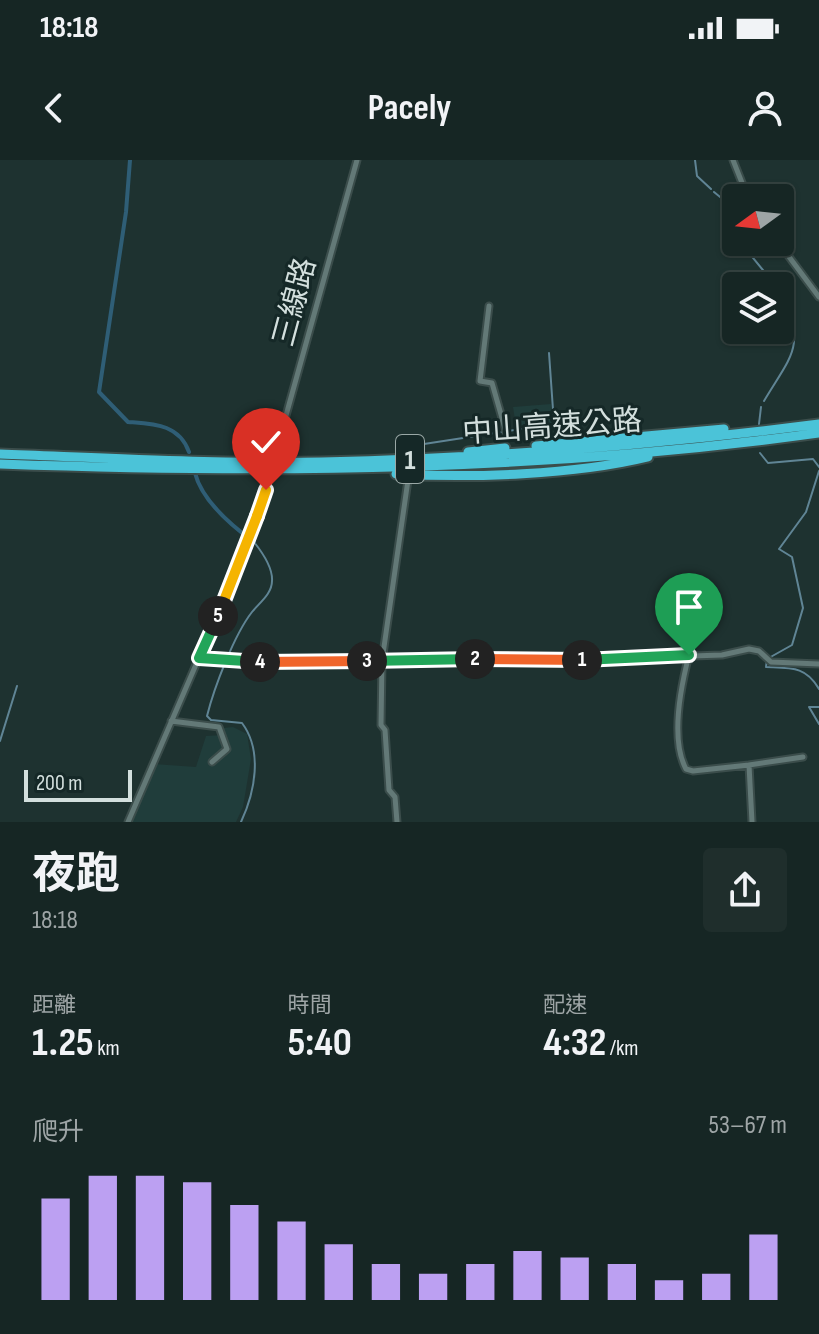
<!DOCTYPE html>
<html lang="zh-TW">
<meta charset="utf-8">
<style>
body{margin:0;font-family:"Sofia Sans Condensed","Noto Sans TC",sans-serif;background:#1f2e2c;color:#f1f3f6;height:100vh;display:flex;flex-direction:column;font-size:30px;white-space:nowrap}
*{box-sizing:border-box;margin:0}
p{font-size:26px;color:#9ea5a6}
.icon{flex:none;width:44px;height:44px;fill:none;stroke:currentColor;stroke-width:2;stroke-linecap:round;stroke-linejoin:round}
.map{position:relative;height:662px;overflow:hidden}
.panel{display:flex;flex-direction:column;background:#162624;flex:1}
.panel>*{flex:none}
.needle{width:52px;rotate:255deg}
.fabs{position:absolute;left:722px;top:24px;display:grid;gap:16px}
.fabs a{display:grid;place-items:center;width:72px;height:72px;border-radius:8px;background:#162624;box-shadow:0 2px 6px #0004,0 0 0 2px #354341;font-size:40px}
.scale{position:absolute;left:24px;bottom:20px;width:108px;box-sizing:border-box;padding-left:8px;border:4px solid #d3dfdd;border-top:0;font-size:22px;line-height:28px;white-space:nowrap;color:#d3dfdd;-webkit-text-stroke:6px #152827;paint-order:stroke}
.pin{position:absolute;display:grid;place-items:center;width:68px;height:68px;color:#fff;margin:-82px -34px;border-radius:50% 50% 50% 0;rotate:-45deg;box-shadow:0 0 8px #0007}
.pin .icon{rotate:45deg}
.km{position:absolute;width:40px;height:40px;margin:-20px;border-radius:50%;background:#222;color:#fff;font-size:22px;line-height:40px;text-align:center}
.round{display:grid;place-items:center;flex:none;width:84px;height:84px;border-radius:8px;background:#1f2e2c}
.summary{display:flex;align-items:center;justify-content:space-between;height:136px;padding:0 32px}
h1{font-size:44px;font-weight:700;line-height:60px}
.figures{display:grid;grid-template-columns:repeat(3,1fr);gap:12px;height:136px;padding:8px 32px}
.figures div{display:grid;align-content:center}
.figures b{font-size:40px;font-weight:700}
.figures small{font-size:22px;font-weight:400}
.figures p{font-size:22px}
.chart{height:224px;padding:16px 32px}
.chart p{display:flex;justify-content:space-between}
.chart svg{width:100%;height:144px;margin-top:8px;stroke:#bca0f2;stroke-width:6}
.status{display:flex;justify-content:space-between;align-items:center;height:56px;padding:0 40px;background:#162624;direction:ltr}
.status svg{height:22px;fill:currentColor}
header{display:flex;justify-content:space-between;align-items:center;height:104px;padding:0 32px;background:#162624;font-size:36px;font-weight:700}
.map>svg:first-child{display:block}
.built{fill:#203d3b}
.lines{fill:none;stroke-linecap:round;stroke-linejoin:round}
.stream{stroke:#608595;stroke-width:2}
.canal{stroke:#2f5e76;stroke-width:4}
.minor-casing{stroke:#3b4d4b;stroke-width:9}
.highway-casing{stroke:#3b4d4b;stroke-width:13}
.minor{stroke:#637977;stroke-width:5}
.highway{stroke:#4bc3d8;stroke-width:9}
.split-1-casing{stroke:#fff;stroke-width:16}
.split-2-casing{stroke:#fff;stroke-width:16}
.split-3-casing{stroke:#fff;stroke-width:16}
.split-4-casing{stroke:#fff;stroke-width:16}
.split-5-casing{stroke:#fff;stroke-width:16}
.split-6-casing{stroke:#fff;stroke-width:16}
.split-7-casing{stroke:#fff;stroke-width:16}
.split-1{stroke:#22a559;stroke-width:10}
.split-2{stroke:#f0652b;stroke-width:10}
.split-3{stroke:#22a559;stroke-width:10}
.split-4{stroke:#f0652b;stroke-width:10}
.split-5{stroke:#22a559;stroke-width:10}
.split-6{stroke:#f5b400;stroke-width:10}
.split-7{stroke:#f5b400;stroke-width:10}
.labels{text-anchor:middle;stroke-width:6;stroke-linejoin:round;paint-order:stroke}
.shield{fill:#152827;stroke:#9aa8a6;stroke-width:2}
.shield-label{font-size:28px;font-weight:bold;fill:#d3dfdd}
.street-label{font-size:30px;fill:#d3dfdd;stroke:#152827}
</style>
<div class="status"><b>18:18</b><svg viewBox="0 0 49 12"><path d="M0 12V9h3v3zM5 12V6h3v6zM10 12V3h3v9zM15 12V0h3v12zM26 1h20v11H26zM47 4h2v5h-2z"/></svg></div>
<header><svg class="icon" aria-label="back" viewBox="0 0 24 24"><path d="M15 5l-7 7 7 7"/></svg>Pacely<svg class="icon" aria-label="person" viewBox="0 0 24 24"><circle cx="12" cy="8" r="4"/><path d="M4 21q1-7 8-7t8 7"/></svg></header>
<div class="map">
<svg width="819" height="662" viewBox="0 0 819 662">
<rect width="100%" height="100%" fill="#1e3230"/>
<path class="built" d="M551 244 553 263 516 266 513 247Z
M233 567 247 574 251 599 243 647 236 662H132L154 604 196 607 206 576 224 575V568Z"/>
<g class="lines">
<path class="stream" d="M695 0 697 16 711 29
M714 32 736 50
M736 67V76
M740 82 776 126
M764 241C792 194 807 186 780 134
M759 264 761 247
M424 284 554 264 549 193
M760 293 768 303 813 299 819 307
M819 311 806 352 779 389 792 397 803 448 792 485 767 499 766 507C791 508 806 506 819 529
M819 547H809L819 564
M0 581 17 526
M241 662C255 632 263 591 242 563L211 560 207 556C214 528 234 475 252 452 259 443 272 434 272 421 273 407 262 392 254 382"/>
<path class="canal" d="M130 0 126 52 99 232 128 262C154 264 179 264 189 292
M195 313C202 341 232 366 254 382"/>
<defs>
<path id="minor" d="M733 0 748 38
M778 82 819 137
M489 146 480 221 492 223 506 272
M275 295 357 0
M689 495C681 526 670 579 686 609L693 611 749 605 752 662
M199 498 249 502 572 500 722 495 749 489 759 491 771 502 819 504
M171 561 219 567 227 589 212 602
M749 605 803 597
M128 662 239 405 268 322
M397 662 395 637 389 630 385 570 381 565 382 501 408 320"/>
<path id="highway" d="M536 286 724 269
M468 292 505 288
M0 294C107 298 215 304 322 302 488 298 654 285 819 264
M0 304C277 314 544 311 819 273
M396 314C472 318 574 315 648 297"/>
</defs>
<use href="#minor" class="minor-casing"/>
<use href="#highway" class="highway-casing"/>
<use href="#minor" class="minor"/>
<use href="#highway" class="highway"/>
</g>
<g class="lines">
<defs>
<path id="split-1" d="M582 500 689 495"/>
<path id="split-2" d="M475 499 582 500"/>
<path id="split-3" d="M367 501 475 499"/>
<path id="split-4" d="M260 502 367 501"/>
<path id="split-5" d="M218 456 199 498 260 502"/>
<path id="split-6" d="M218 456 257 356"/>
<path id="split-7" d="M257 356 266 330"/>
</defs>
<use href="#split-1" class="split-1-casing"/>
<use href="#split-2" class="split-2-casing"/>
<use href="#split-3" class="split-3-casing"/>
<use href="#split-4" class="split-4-casing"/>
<use href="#split-5" class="split-5-casing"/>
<use href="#split-6" class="split-6-casing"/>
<use href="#split-7" class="split-7-casing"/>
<use href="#split-1" class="split-1"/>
<use href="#split-2" class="split-2"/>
<use href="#split-3" class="split-3"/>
<use href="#split-4" class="split-4"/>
<use href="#split-5" class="split-5"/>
<use href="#split-6" class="split-6"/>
<use href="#split-7" class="split-7"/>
</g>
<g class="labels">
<rect class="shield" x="396" y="275" width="28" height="48" rx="6"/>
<g class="shield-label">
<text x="410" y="309">1</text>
</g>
<g class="street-label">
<text transform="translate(294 142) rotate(-75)" y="10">三線路</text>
<text transform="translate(552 266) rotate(-4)" y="10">中山高速公路</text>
</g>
</g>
</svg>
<div class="fabs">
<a><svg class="needle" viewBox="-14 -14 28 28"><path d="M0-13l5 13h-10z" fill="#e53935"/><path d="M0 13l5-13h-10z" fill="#9ea5a6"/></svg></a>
<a><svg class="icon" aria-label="layers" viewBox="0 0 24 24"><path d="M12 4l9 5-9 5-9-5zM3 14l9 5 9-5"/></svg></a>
</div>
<div class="scale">200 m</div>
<div class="pin" style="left:689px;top:495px;background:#1e9e55"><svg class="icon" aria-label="arrive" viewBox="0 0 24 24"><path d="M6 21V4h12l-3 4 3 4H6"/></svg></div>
<div class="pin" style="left:266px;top:330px;background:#d93025"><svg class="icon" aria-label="check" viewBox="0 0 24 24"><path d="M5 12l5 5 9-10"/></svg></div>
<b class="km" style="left:582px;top:500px">1</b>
<b class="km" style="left:475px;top:499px">2</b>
<b class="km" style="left:367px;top:501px">3</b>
<b class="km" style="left:260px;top:502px">4</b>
<b class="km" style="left:218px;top:456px">5</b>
</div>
<section class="panel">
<div class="summary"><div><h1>夜跑</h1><p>18:18</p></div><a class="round"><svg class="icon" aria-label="share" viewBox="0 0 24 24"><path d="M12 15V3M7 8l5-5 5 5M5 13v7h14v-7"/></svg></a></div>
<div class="figures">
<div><p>距離</p><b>1.25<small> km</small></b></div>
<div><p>時間</p><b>5:40</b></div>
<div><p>配速</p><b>4:32<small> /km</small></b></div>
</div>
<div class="chart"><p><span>爬升</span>53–67 m</p>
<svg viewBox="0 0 160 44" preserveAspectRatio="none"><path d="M5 44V13M15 44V6M25 44V6M35 44V8M45 44V15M55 44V20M65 44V27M75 44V33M85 44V36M95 44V33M105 44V29M115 44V31M125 44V33M135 44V38M145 44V36M155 44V24"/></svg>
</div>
</section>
